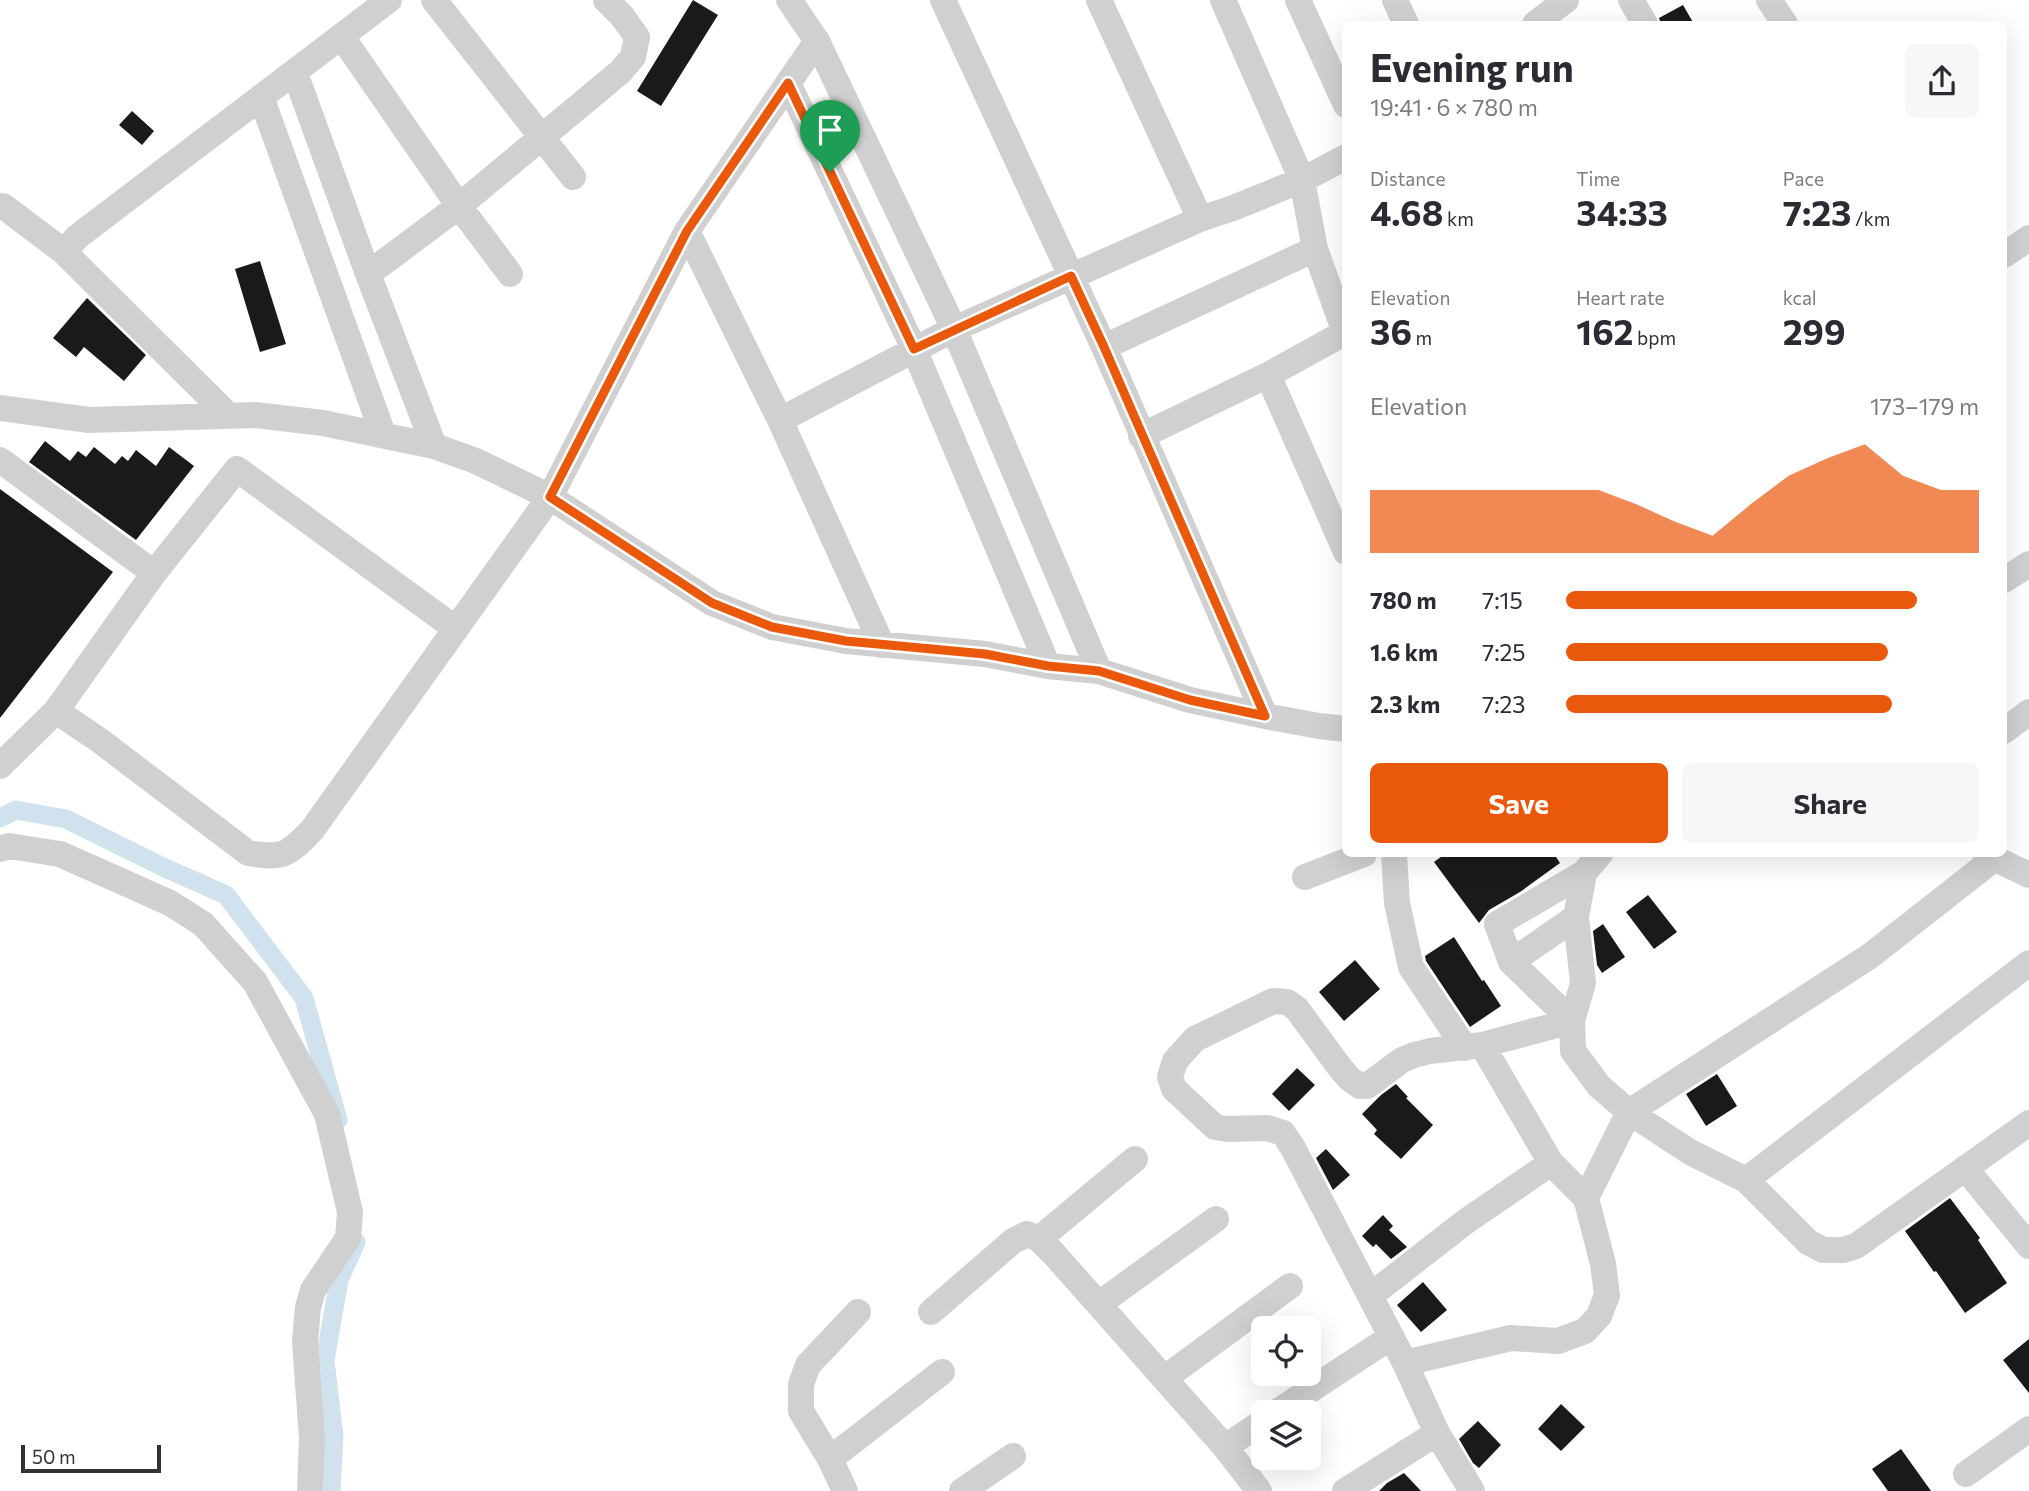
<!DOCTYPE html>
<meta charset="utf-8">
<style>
body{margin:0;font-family:Commissioner,sans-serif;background:#f7f7f7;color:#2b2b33;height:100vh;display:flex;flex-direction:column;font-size:26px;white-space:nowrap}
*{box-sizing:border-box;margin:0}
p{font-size:23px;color:#7c7c81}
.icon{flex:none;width:38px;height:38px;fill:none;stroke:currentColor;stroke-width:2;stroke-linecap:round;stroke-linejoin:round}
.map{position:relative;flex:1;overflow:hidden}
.side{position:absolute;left:1342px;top:21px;width:665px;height:836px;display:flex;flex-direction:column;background:#fff;border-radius:10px;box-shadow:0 7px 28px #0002}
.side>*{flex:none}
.buttons{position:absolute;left:1251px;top:1316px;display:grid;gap:14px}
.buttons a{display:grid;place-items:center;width:70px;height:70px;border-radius:10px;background:#fff;box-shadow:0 7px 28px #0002;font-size:35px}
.scale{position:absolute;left:21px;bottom:18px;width:140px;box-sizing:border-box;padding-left:7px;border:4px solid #333;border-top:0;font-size:19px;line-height:24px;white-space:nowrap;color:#333;-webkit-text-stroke:5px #fff;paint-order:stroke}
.pin{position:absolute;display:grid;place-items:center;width:60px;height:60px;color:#fff;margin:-72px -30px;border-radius:50% 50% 50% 0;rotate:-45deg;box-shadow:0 0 7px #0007}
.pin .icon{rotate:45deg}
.round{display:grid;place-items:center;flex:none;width:74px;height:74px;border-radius:10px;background:#f7f7f7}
.head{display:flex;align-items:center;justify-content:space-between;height:119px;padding:0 28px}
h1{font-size:38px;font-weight:700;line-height:52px}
.figures{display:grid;grid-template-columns:repeat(3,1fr);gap:10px;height:119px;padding:7px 28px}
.figures div{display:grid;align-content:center}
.figures b{font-size:35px;font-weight:700}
.figures small{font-size:19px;font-weight:400}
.figures p{font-size:19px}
.chart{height:196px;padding:14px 28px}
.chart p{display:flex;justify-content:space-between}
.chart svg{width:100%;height:126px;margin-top:7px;fill:#ea580c;opacity:.7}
.cta{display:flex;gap:14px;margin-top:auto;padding:14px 28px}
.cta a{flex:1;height:80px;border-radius:10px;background:#ea580c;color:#fff;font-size:28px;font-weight:700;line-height:80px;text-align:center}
.cta a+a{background:#f7f7f7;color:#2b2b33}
ul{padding:0 28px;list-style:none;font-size:23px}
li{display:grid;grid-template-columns:112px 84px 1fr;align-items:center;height:52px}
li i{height:18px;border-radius:9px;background:#ea580c}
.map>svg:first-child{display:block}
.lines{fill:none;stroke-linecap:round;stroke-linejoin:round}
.canal{stroke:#cfe2ee;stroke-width:19}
.building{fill:#1a1a1a}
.minor{stroke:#d0d0d0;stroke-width:26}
.route-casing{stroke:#fff;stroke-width:14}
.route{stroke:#ea580c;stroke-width:9}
</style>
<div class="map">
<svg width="2029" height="1491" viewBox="0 0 2029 1491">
<rect width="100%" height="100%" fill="#fff"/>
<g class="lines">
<path class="canal" d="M0 818 16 810 66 819 163 867 226 895 304 998 338 1120
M331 1491 334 1437 325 1360 339 1280 356 1242"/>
</g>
<path class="building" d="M693 0 718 15 661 106 637 91Z
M1683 5 1694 24H1661L1659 18Z
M132 111 154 131 142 145 119 125Z
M260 261 286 344 260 352 235 269Z
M87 298 146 355 124 381 84 347 76 357 53 338Z
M45 441 70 461 78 451 86 457 94 447 115 464 122 456 128 461 136 450 156 466 169 447 194 466 136 540 29 462Z
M0 489 113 572 0 718Z
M1445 854H1554L1560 863 1520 892 1489 910 1479 923 1434 862Z
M1648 895 1677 932 1654 949 1626 912Z
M1603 924 1625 957 1602 973 1597 965 1593 931Z
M1454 937 1482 981 1484 980 1501 1006 1470 1027 1426 961 1425 956Z
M1355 960 1380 989 1344 1021 1319 992Z
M1297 1068 1315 1085 1289 1111 1272 1094Z
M1717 1074 1737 1106 1706 1126 1686 1094Z
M1396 1084 1408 1097 1406 1098 1433 1125 1401 1159 1374 1134 1377 1130 1362 1114 1381 1095Z
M1326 1149 1350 1175 1333 1190 1316 1158Z
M1950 1198 1980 1238 1978 1240 2007 1283 1965 1313 1936 1271 1934 1272 1905 1231Z
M1383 1215 1393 1226 1389 1230 1407 1247 1391 1259 1376 1244 1373 1247 1362 1236Z
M1423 1282 1447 1310 1421 1332 1397 1305Z
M2029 1339V1393L2003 1360Z
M1561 1404 1585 1427 1561 1451 1538 1429Z
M1478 1421 1501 1445 1479 1468 1473 1463 1459 1439Z
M1901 1449 1931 1491H1888L1872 1469Z
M1404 1473 1421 1491H1379L1387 1483Z"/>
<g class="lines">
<path class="minor" d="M434 0 573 177
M789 0 817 41 954 329 1099 671
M943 0 1104 347 1265 716
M1099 0 1200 219 1233 208 1302 180 1223 0
M1298 0 1346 105
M1395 0 1406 24
M1631 0 1645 24
M1769 0 1785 24
M1535 24 1566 0
M342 37 459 206 510 274
M295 73 368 274 434 446
M788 83 914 349 1048 666
M261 97 383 434
M1346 157 1302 180 1315 249 1346 335
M3 206 64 252
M687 231 780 420 882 645
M2004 255 2029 238
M368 274 459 206 620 72 633 57 637 37 622 16 606 0
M1104 347 1315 249
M1268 375 1346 552
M0 408 89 420 255 415 323 423 434 446 476 461 550 497 712 603 772 627 846 641 985 654 1048 666 1099 671 1190 700 1265 716 1319 726 1346 729
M228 415 64 252 77 237 389 0
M780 420 954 329 1200 219
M1141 436 1268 375 1344 333
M0 460 154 573
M2004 580 2029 564
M456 629 237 469 154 573 56 711 99 740 248 853C283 859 288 855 312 830L550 497 687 231 817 41
M2004 731 2029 712
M0 766 56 711
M0 849 9 846 60 854 170 903 203 924 255 982 327 1114 350 1212 348 1238 313 1290 308 1307 305 1342 312 1438 310 1491
M1394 854 1397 903 1411 967 1465 1048
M1600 854 1584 873 1576 917 1583 983 1572 1021 1573 1051 1599 1086 1629 1112 1690 1152 1746 1180 1808 1242 1823 1250H1843L1856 1246 2029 1123
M1985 854 2029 875
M1305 877 1364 854
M1511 962 1576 917
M1572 1021 1511 962 1497 924 1584 873
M1482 1045 1551 1163 1586 1198 1629 1112 1870 956 1995 858
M1965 1168 2029 1246
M1746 1180 2029 963
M1039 1239 1135 1159
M1370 1296 1465 1222 1551 1163
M1099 1304 1216 1219
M931 1312 1013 1241 1027 1234 1039 1239 1054 1254 1225 1447 1264 1421
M1405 1363 1511 1338 1558 1341 1585 1331 1599 1316 1607 1295 1603 1264 1586 1198
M1165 1378 1290 1286
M1277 1412 1391 1337
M1437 1433 1405 1363 1293 1148 1283 1133 1267 1128 1227 1129 1215 1127 1174 1089 1170 1077 1175 1061 1195 1039 1273 1001 1287 1002 1297 1009 1341 1069 1350 1079 1360 1086H1367L1402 1060 1414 1055 1430 1051 1482 1045 1572 1021
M1225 1447 1259 1491
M830 1459 942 1372
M1966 1474 2029 1429
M845 1491 830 1459 801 1411V1384L808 1365 858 1312
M962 1491 1013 1456
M1345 1491 1437 1433 1472 1491"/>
</g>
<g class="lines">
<defs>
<path id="route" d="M788 83 914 349 1071 276 1104 347 1265 716 1190 700 1099 671 1048 666 985 654 846 641 772 627 712 603 550 497 687 231Z"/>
</defs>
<use href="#route" class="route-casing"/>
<use href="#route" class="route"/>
</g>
</svg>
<div class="buttons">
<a><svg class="icon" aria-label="locate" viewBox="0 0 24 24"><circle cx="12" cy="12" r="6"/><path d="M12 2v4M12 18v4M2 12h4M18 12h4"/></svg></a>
<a><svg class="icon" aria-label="layers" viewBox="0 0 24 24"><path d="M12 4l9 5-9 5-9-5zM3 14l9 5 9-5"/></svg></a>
</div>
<div class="scale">50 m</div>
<div class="pin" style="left:830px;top:172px;background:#1e9e55"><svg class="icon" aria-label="arrive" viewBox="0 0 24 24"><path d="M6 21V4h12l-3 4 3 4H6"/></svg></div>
<section class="side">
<div class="head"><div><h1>Evening run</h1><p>19:41 · 6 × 780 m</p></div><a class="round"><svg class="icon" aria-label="share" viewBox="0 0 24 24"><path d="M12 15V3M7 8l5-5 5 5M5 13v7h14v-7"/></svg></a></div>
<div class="figures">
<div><p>Distance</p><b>4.68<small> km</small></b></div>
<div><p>Time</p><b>34:33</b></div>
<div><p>Pace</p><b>7:23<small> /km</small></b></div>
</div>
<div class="figures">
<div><p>Elevation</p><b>36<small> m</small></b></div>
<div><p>Heart rate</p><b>162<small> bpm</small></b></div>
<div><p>kcal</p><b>299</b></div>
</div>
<div class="chart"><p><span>Elevation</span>173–179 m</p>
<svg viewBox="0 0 160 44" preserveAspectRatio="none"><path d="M0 44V22L10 22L20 22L30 22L40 22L50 22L60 22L70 27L80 33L90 38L100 27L110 17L120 11L130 6L140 17L150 22L160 22V44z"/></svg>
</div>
<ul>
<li><b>780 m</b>7:15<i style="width:85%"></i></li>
<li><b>1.6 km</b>7:25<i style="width:78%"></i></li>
<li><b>2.3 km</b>7:23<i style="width:79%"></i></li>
</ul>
<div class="cta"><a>Save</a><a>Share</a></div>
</section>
</div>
